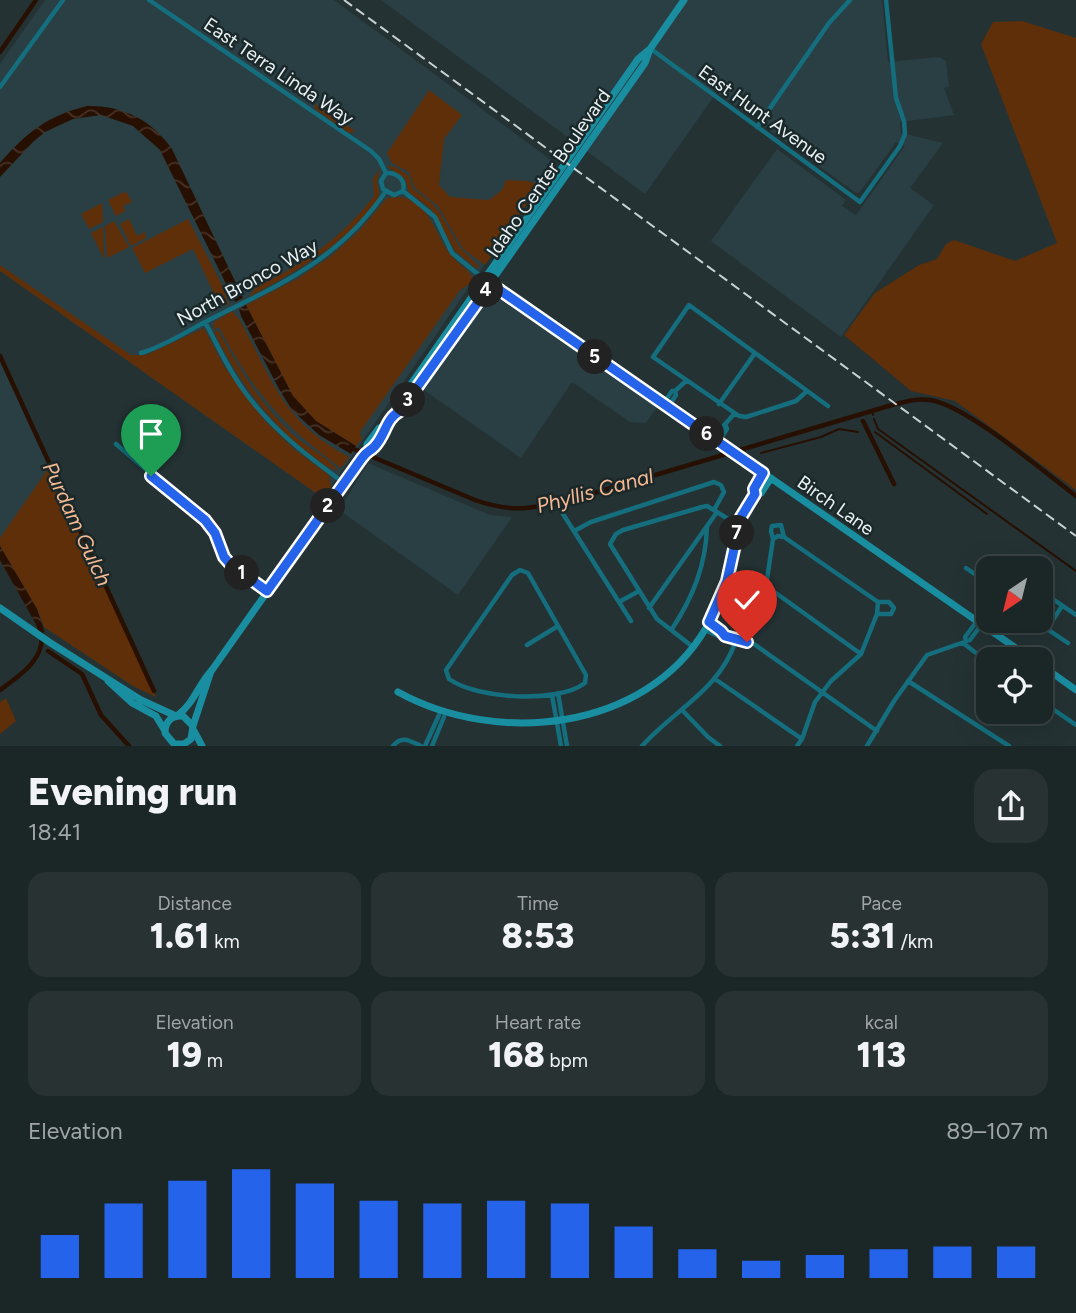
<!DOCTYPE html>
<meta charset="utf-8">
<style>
body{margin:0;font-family:Figtree,sans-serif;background:#283233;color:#f1f3f6;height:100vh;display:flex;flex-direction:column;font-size:26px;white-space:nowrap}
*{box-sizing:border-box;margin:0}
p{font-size:23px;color:#a0a5a7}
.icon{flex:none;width:38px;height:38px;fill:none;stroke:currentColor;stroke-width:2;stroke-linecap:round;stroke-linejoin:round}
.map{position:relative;height:746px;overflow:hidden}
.side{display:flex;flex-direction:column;background:#1b2627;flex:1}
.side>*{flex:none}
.needle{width:46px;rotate:215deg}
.tools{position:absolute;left:976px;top:556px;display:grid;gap:14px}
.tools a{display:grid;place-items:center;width:77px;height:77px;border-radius:14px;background:#1b2627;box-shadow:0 7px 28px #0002,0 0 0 2px #394344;font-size:35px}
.pin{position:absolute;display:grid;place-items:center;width:60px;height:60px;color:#fff;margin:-72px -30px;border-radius:50% 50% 50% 0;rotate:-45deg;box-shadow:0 0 7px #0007}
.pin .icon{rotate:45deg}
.km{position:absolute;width:35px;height:35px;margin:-18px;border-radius:50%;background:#222;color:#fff;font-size:19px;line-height:35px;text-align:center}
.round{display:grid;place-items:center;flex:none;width:74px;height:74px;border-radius:21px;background:#283233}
.summary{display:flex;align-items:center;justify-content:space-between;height:119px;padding:0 28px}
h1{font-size:38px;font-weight:800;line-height:52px}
.metrics{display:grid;grid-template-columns:repeat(3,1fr);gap:10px;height:119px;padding:7px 28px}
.metrics div{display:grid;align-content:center;border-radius:18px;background:#283233;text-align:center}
.metrics b{font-size:35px;font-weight:800}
.metrics small{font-size:19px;font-weight:400}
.metrics p{font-size:19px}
.chart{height:196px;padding:14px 28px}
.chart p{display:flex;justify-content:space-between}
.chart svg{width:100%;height:126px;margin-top:7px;stroke:#2563eb;stroke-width:6}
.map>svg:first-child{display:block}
.built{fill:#293f44}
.green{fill:#5e2f09}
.water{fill:url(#water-waves)}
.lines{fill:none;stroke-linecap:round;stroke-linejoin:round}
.stream{stroke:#270f01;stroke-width:2}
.canal{stroke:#270f01;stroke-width:4.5}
.street{stroke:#146e7d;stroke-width:4.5}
.secondary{stroke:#1a8ea1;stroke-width:7}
.rail{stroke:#c8d2d4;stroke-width:2;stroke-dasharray:10 5;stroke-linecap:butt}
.route-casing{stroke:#fff;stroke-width:14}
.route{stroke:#2563eb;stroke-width:9}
.labels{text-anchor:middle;stroke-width:5;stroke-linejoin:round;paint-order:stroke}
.street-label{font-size:19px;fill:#e7f0f2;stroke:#1a282a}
.water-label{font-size:21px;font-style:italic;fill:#f6b890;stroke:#1a282a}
</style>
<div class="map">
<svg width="1076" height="746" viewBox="0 0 1076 746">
<defs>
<pattern id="water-waves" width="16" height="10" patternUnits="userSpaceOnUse" patternTransform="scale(1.75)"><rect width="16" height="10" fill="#270f01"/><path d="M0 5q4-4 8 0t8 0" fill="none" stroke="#463226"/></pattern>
</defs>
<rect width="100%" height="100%" fill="#243234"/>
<path class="built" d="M45 0H334L555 163 323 498 0 271V64Z
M381 0H882L888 62 939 57 946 61 949 87 944 88 954 115 900 122 901 133 943 143 910 188 934 205 841 337 711 241 777 149 846 200 842 206 856 215 905 146 896 142 860 192 856 193 717 92 645 194Z
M491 293 658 406 646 423 630 422 572 382 521 458 421 388 486 295Z
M0 358 156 697 133 686 44 627 37 609 0 546Z
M368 463 490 515 512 517 458 595 339 510Z"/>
<path class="green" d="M1022 21 1076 38V490L955 401 911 391 844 335 875 293 919 265 937 259 946 244 954 240 1015 261 1057 243 981 44 993 22Z
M429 90 462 115 444 139 439 185 450 197 489 200 502 190 506 180 528 181 540 185 485 265 463 249 438 206 415 188 409 172 392 163 387 153Z
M315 104 355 131 349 133 315 109Z
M386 166 396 167 409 176 413 189 432 203 440 213 460 248 479 266 477 269 455 251 432 210 409 192 405 178Z
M380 168 377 182 379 192 378 199C342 247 300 269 249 297L255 288C304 263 340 240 374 196L373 179Z
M124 192 127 193 132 202 123 206 125 211 116 216 108 200Z
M402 197C430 204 435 234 450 254 458 265 473 271 473 282L460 290 360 432 362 439 356 446 316 421 293 396 246 305 297 279 331 256 360 230 387 198Z
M102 203 103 222 89 229 81 214Z
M129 219 137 236 145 232 146 238 131 246 120 224Z
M188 219 222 285 229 305 219 304 193 249 145 273 132 248Z
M114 221 129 247 107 258 105 226Z
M103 227 104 259 91 233Z
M0 265 131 355H146L204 328 224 366 264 420 295 450 329 475 331 487 323 498 0 271Z
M232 311 239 319C275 383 280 419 349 457L341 468C283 426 253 392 219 327L213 330 214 322Z
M218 330C238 368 260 403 291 433 305 446 327 457 338 470 330 470 322 463 315 458 270 425 239 382 214 332Z
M50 466 156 697 133 686 44 627 37 609 0 546V538Z
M6 698 16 721 0 734V702Z"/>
<path class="water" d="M87 106C122 105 152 120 172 149L243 298 235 302 231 294 160 150 133 126 101 115 73 119 45 132 33 142 0 177V163C27 132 47 116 87 106Z
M246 305 293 396 316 421 356 446 351 454 319 435 292 410 279 389 241 316 239 309Z
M0 546 37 609 45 633 38 628 0 560Z"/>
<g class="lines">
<path class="stream" d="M872 410 873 415
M874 419 878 429 1076 571
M875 432 987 514
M761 453 821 437 839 429 858 432"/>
<path class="canal" d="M0 52 36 0
M0 356 154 691
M863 421 894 484
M349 447 475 500C515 514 534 508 574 499L892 405C904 402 917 398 930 400 966 405 1044 472 1076 496
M48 651 82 674 101 715 129 746
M0 690C21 675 51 655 39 626"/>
<path class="street" d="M149 0 371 151 379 159 386 173
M651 49 860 202 900 146 905 134 904 121 896 98 886 0
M0 87 63 0
M757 127 829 23 850 0
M386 173 381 181 383 189 394 195 403 191
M386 173C397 172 406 180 403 191
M403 191 435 217 452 253 484 279
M205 322C217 344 227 367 242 388 269 427 306 455 344 483
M141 353C165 346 187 331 209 320 281 284 339 260 386 191
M807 391 796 401 746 417 739 416 653 357 689 305 828 406
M663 404 672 391H675L686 381
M719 404 755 353
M668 407 676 395 675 391
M713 438 734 414
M718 442 727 429 726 426
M116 444 205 520C214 533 218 548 227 560 236 572 254 581 267 591
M563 514 631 621
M574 531 591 522 714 482 721 485 724 492 714 510
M784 537 781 525 772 526 771 531 773 539 766 586 861 654
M773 539 778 536 784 537 878 602
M966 568 989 584
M520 570 528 573 586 675 585 683C557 704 477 699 449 679L446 670 512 575Z
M1041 591 1076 615
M619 602 639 591
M649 608 717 512
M877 614H891L894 608 889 602H878
M1035 621 1068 643
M710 622 725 636
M672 629C693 597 706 565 707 526
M1047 629 1062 606
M705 630 718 636 754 644 877 731
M966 641 965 637 986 609 989 608
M963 643 989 663
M527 645 558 626
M693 647 657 619 610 544 616 534 623 530 702 507 707 506 738 525
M715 679 802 739
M908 681 1009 746
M558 693 567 746
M552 695 561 746
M1041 701 1076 725
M683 711 708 737 720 746
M393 746C402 735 410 741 421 746
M425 746 439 715
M432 746 444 717
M642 746C675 709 720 690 736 640
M797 746 802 739 815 702 831 681 861 654 877 614 878 602
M867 746 894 701 927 655 970 640 989 614"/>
<path class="secondary" d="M484 279 1033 660
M394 414 395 407 638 59 650 49 684 0
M367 451V444L379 428 385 426
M755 494 761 493 771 478
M0 608 49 642 141 700 176 716
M1041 665 1076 690
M108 681 132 703 156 716 165 731
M398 692C496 746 645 732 706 628 715 614 723 596 727 579 732 559 733 536 741 517 745 509 751 501 755 494L754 489 763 473
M178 715C194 703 198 685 212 670L361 459C365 453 369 452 374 448 386 436 385 420 400 411L645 63 650 49
M193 726 183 716C172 715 165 721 165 733L174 744H184L191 739 193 726 211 671
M194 731 202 746"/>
<path class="rail" d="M344 0 1076 536"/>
</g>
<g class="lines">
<defs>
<path id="route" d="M151 476 205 520 215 533 224 557 231 565 267 591 362 458C366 452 370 451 374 447 386 435 385 419 400 411L491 284 763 473 754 489 755 494 741 517 727 581 709 622 721 631 725 636 747 642"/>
</defs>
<use href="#route" class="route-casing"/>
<use href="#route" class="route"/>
</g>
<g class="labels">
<g class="street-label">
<text transform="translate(279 71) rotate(34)" y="7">East Terra Linda Way</text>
<text transform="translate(763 114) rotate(36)" y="7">East Hunt Avenue</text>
<text transform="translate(548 173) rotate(-55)" y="7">Idaho Center Boulevard</text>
<text transform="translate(247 282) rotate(-29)" y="7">North Bronco Way</text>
<text transform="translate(836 505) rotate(35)" y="7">Birch Lane</text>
</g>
<g class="water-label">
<text transform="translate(595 491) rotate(-15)" y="7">Phyllis Canal</text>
<text transform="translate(77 524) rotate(65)" y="7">Purdam Gulch</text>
</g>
</g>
</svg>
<div class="tools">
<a><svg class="needle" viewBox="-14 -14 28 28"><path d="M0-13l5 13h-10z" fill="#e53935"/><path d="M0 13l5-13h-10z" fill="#a0a5a7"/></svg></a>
<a><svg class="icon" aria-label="locate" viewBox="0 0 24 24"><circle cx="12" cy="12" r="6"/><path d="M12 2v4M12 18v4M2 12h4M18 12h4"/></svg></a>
</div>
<div class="pin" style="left:151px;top:476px;background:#1e9e55"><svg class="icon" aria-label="arrive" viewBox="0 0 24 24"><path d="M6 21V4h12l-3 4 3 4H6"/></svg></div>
<div class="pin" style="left:747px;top:642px;background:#d93025"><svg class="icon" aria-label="check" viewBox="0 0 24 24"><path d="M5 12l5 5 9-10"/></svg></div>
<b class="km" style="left:242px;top:573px">1</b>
<b class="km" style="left:328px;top:506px">2</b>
<b class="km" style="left:408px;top:400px">3</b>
<b class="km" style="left:486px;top:290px">4</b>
<b class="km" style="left:595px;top:357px">5</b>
<b class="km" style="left:707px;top:434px">6</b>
<b class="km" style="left:737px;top:533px">7</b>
</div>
<section class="side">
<div class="summary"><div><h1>Evening run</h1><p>18:41</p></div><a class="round"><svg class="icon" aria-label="share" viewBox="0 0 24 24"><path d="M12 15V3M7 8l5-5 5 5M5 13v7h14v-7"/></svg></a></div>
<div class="metrics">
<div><p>Distance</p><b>1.61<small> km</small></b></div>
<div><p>Time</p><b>8:53</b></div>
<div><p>Pace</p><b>5:31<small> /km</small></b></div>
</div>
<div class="metrics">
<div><p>Elevation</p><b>19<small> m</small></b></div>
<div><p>Heart rate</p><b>168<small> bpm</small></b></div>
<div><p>kcal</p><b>113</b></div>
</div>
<div class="chart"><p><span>Elevation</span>89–107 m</p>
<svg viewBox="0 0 160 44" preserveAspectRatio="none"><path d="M5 44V29M15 44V18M25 44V10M35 44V6M45 44V11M55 44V17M65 44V18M75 44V17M85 44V18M95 44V26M105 44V34M115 44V38M125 44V36M135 44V34M145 44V33M155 44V33"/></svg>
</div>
</section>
